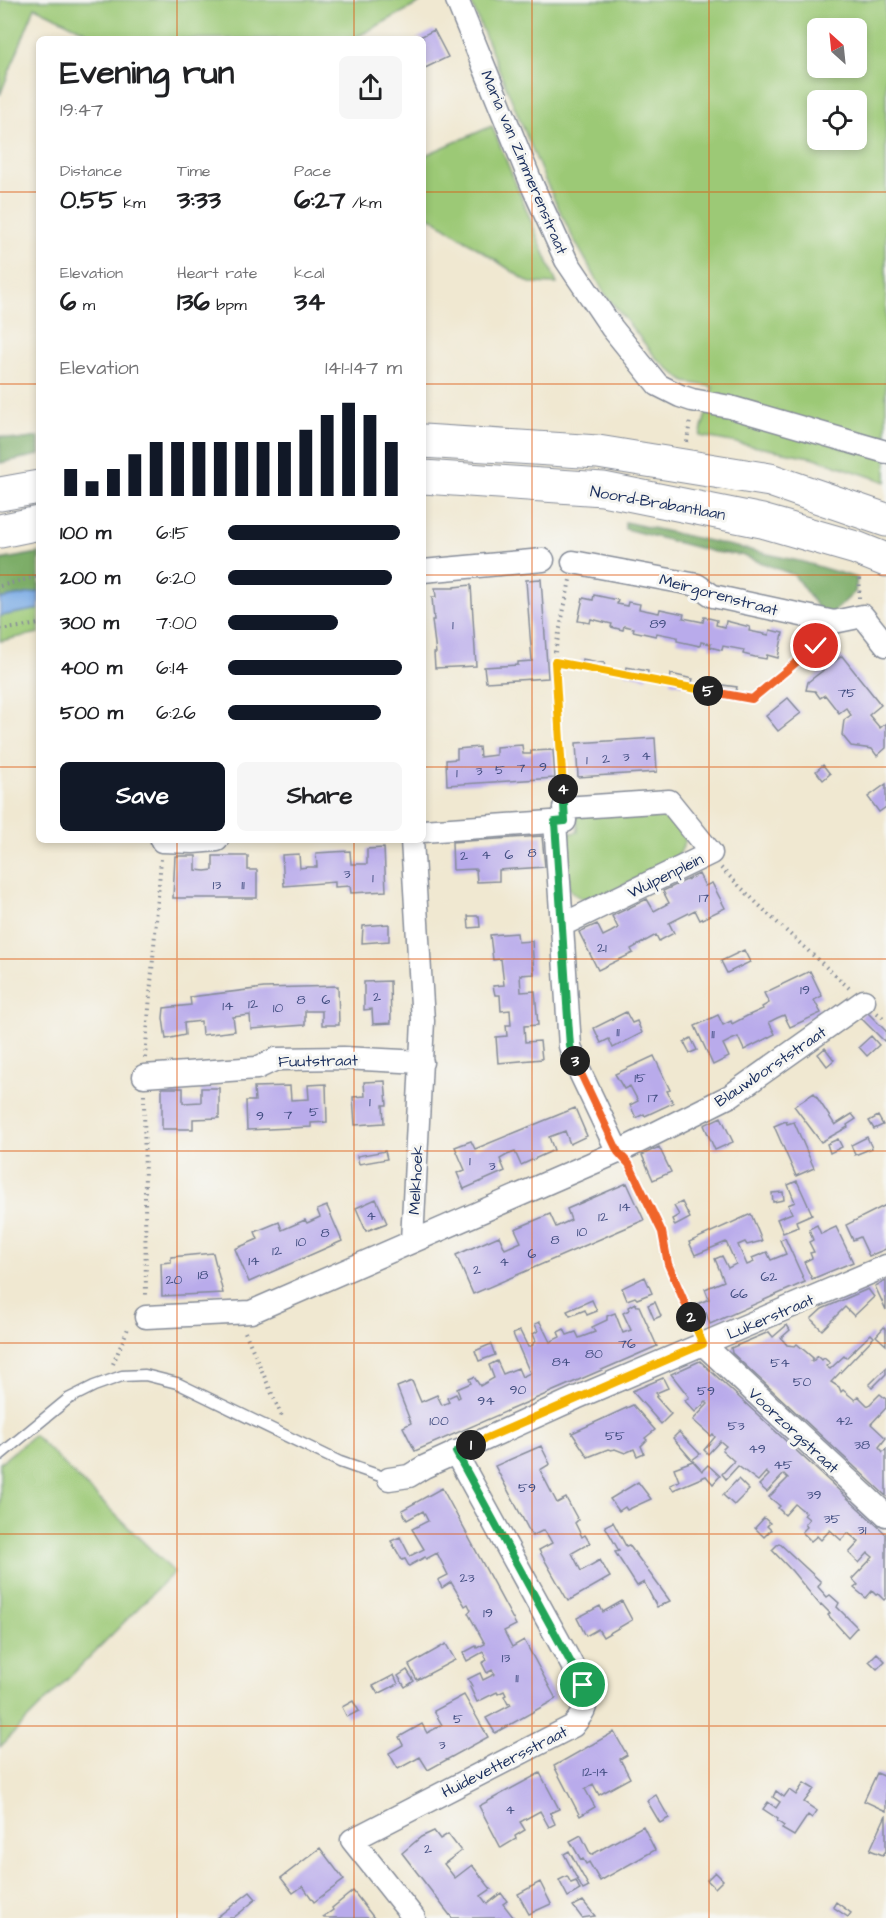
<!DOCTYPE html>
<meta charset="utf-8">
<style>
body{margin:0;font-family:"Architects Daughter",sans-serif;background:#f6f6f6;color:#202124;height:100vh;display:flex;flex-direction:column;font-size:22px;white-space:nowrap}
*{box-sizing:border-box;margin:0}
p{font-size:20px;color:#757577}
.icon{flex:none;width:33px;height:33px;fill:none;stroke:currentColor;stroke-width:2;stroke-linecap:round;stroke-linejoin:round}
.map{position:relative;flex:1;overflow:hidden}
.side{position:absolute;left:36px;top:36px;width:390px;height:807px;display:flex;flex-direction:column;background:#fff;border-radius:9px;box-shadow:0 3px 9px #0003}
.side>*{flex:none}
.needle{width:39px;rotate:333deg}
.fabs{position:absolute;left:807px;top:18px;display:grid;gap:12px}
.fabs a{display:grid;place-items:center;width:60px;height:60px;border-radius:9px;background:#fff;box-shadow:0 3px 9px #0003;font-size:30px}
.pin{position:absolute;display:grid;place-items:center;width:51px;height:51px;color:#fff;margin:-26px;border:3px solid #fff;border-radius:50%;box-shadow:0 2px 6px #0007}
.km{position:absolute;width:30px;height:30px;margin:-15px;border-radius:50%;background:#222;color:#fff;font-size:16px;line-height:30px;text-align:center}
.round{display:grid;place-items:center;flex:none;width:63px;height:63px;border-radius:9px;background:#f6f6f6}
.summary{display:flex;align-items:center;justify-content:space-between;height:102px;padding:0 24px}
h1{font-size:33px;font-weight:800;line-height:45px}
.figures{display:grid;grid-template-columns:repeat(3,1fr);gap:9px;height:102px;padding:6px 24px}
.figures div{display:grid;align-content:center}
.figures b{font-size:26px;font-weight:800}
.figures small{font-size:16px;font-weight:400}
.figures p{font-size:16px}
.chart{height:168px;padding:12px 24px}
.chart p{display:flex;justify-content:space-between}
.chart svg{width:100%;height:108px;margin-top:6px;stroke:#111827;stroke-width:6}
.button{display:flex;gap:12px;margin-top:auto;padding:12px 24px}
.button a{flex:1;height:69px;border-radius:9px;background:#111827;color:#fff;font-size:24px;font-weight:800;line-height:69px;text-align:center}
.button a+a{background:#f6f6f6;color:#202124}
ul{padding:0 24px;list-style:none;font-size:20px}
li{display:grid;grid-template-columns:96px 72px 1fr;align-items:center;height:45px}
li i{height:15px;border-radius:8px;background:#111827}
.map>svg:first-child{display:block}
.green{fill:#9cc976;stroke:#5c7c6a;stroke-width:1.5;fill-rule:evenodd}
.forest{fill:#7dad67;stroke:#4c6e62;stroke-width:1.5}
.water{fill:#7aabe5;stroke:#4a6da2;stroke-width:1.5}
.building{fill:#b9abeb}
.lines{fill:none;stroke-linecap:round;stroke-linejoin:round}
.service-casing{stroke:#868c98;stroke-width:13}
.minor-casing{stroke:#868c98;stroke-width:25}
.primary-casing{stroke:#868c98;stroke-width:35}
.path{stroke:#868c98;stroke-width:4;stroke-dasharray:1.5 4.5;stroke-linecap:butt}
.service{stroke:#fff;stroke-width:10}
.minor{stroke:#fff;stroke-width:22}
.primary{stroke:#fff;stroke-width:33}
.split-1-casing{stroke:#fff;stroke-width:12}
.split-2-casing{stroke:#fff;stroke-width:12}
.split-3-casing{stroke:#fff;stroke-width:12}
.split-4-casing{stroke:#fff;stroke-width:12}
.split-5-casing{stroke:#fff;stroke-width:12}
.split-6-casing{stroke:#fff;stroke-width:12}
.split-1{stroke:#22a559;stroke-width:8}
.split-2{stroke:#f5b400;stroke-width:8}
.split-3{stroke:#f0652b;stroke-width:8}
.split-4{stroke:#22a559;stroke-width:8}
.split-5{stroke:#f5b400;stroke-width:8}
.split-6{stroke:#f0652b;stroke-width:8}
.grid{fill:none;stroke:#de5710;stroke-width:1.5;stroke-opacity:0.55}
.labels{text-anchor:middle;stroke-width:6;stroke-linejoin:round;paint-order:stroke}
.number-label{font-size:14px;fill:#424e81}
.street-label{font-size:16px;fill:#1b2f5e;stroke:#f6f6f2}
</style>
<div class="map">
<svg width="886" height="1918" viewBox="0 0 886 1918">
<rect width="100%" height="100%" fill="#f6f6f2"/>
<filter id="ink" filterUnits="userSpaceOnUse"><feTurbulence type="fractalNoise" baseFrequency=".0167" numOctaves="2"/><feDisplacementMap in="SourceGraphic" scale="12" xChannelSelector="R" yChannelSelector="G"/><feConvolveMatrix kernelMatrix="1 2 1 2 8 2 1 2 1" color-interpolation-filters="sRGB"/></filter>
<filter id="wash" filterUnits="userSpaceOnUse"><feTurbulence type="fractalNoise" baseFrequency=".008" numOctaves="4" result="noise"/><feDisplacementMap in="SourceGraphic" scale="24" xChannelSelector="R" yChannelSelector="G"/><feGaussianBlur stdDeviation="1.35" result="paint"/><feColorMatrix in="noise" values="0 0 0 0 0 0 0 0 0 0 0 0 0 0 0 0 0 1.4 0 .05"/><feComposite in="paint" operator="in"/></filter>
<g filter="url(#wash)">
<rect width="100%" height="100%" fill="#f0e8d1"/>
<path class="green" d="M0 0H425L353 39H101L35 7 0 95Z
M470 0H886V482L815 458 700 436 713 387 685 382 657 359 605 294 572 236 545 180ZM818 28H856V68H818ZM818 100H856V140H818Z
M492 126 557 284 530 283 423 212V156Z
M39 609V633L0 641V616Z
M662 809 686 840 678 857 593 901C583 899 575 897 569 888L566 834 578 832 577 814Z
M34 1435 174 1572 0 1747V1463Z"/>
<path class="forest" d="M0 436 17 440 39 437V455L0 463Z
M625 522 803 562 857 578 855 592 826 619 794 575 741 555 714 552 625 529Z
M39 553V592L0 599V560Z"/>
<path class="water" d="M39 592V609L0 616V599Z"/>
<g id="blocks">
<path class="building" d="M434 30 448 57 423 69V39H416Z
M541 579 548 678 486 682 484 667 518 665V662L532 661 526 580Z
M471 585 476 666 435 668 434 653H436L432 620H434L432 597H436L435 588H454V587Z
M594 595 618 600 617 604 627 606 628 602 640 604 639 609 659 613 660 609 684 614 683 618 703 622 704 617 717 620 716 625 725 627 726 621 750 627 749 631 769 635 770 630 783 633 778 658 767 655 766 659 755 657 743 654 744 650 723 646 722 650 710 647 711 644 701 642 700 646 677 641V637L657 633 656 636 633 631 634 628 624 626 623 630 611 627 612 624 591 619 590 623 578 621 583 598 593 600Z
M842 656 881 705 869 715 880 728 886 723V748L877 756 872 749 851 746 842 735 844 720 851 715 846 708 839 713 825 695 820 698 815 691 806 690 808 682Z
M582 659 605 663 603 669 581 665Z
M626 667 648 671 647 678 625 673Z
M671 674 693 679 691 686 670 682Z
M715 684 737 687 735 695 713 690Z
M788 698 801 713 778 731 766 716Z
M655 738 657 772 578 777 576 743Z
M522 745 523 754H531V751L553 750 555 778 447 785 446 760 457 759V749L479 747 480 757 496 755V747Z
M823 765 830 774 823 780 816 771Z
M886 784V807L879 812 868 797Z
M542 836 545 867 499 870V881L477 882 476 869 453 870 452 842Z
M384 848 386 891 351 893 350 886 335 887V882L284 886 282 855 299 854 300 868 308 867H317L316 853 350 851 351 864H367V849Z
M175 856H196V870L205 871 213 870V856H248V870H257V898H173Z
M699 874 705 886 712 883 725 908 700 920 695 910 669 923 674 933 659 941 656 935 631 949 633 953 598 970 579 932 597 924 603 936 611 932 618 928 612 916 647 899 654 911 669 903 663 891Z
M468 916H479L480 927 469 928Z
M389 924V941L362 943 363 926Z
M517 933 518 942 532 941 533 958 534 974 520 975 521 992 535 991 538 1025 524 1026 525 1042 540 1041 542 1059 498 1063 496 1037 507 1036 506 1025H511L510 1010 501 1011 500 995H495L493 986 504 985 501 959 493 960 490 935Z
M744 950 750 962 727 973 721 961Z
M810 971 822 996 814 1000 821 1013 790 1027 784 1015 777 1018 769 1022 775 1034 744 1050 738 1037 731 1040 723 1044 729 1057 713 1065 695 1026 718 1015 723 1025 731 1021 732 1024 747 1016 763 1009 762 1007 769 1003 764 993Z
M390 981 391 1023 373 1024 372 1009 364 1010V982Z
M338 986 339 1025H322V1011H305V1025L251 1029 250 1015 233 1017 235 1031 202 1035 201 1021 193 1022 184 1023 185 1035 166 1039 163 1018 164 1008 191 1005 190 997 264 988Z
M866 1011 886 1031V1039L884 1041 860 1017Z
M626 1012 632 1023 637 1021 642 1033 613 1048 609 1039 601 1043 594 1028Z
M871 1036 879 1045 867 1056 859 1047Z
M691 1038 697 1050 690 1053 684 1042Z
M825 1048 834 1060 827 1066 818 1054Z
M654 1056 670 1090 667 1091 673 1103 645 1116 644 1114 636 1118 630 1105 638 1101 630 1086 624 1089 615 1074Z
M385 1081 387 1105H383L384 1123 355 1125 353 1097 365 1096 364 1082Z
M326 1084 327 1122 311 1123V1127L247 1130 246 1101H255L254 1087 290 1086 291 1100 309 1099 308 1085Z
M162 1088H183V1103L201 1102V1088H219V1118L193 1119V1129H162Z
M814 1093 835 1125 852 1114 856 1119 847 1125 848 1127 821 1142 794 1106Z
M575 1108 587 1136 570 1144 565 1131 549 1137 554 1150 521 1165 515 1152 507 1155 500 1159 505 1171 464 1189 457 1173 465 1170 455 1147 471 1141 475 1149Z
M878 1116 883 1125 874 1129 869 1121Z
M721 1117 733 1142 715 1150 704 1125Z
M786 1121 787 1124 794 1122 814 1168 796 1176 774 1126Z
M867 1137 872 1148 855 1155 851 1145Z
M838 1139 842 1147 830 1153 827 1144Z
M659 1147 671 1172 653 1180 642 1155Z
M385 1151 387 1159 359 1164 357 1156Z
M797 1181 812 1214 796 1221 798 1227 783 1233 777 1219 792 1213 788 1205 795 1202 788 1185Z
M627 1183 644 1220 473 1294 456 1255 499 1236 505 1249 521 1242 515 1229 550 1214 556 1227 571 1220 567 1209Z
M783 1192 784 1200 773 1202 772 1193Z
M376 1199 387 1223 366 1231 356 1208Z
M682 1202 690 1218 675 1226 672 1219 679 1215 674 1206Z
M886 1205V1249L869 1256 860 1237 853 1240 846 1225Z
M327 1206 342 1241 249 1282 235 1249 258 1239 255 1232 279 1222 282 1230 305 1220 307 1223 320 1217 317 1210Z
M751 1214 762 1241 747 1245 745 1242 738 1245 747 1265 754 1262 752 1258 767 1252 771 1260 786 1254 780 1240 785 1238 805 1282 710 1324 706 1313 699 1316 695 1305 709 1299 705 1289 724 1281 715 1259 722 1256 728 1268 736 1264 726 1242 695 1255 689 1242Z
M817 1225 821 1234 836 1227 853 1262 812 1279 804 1262 812 1258 810 1253 814 1252 809 1242 813 1240 809 1229Z
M213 1253 223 1293 162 1296 161 1263 171 1262V1257Z
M645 1277 652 1293 637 1299 635 1297 627 1300 622 1288Z
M886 1281V1310L875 1286Z
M868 1289 874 1297 854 1316 845 1307 822 1330 811 1319 822 1309Z
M592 1300 597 1311 587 1315 585 1310 570 1316 567 1311Z
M655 1302 661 1316 654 1319 648 1305Z
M635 1303 637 1306H639L657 1346 415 1451 403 1427 411 1423 397 1387 412 1381 421 1402 437 1395 442 1405 449 1402 447 1398 456 1394 458 1398 460 1397 457 1389 471 1383 469 1379 474 1377 480 1386 494 1378 489 1365 497 1361 503 1374 518 1368 522 1377 530 1373 513 1334 520 1331 528 1347 533 1345V1343L536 1341 533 1334 538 1331 535 1324 540 1322 550 1342 560 1337 558 1332 564 1329 567 1335 576 1332 579 1338 595 1332 592 1327 607 1320V1316L615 1313 623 1333 631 1330 623 1313 629 1310 628 1307Z
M787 1325 790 1330 781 1338 787 1345 795 1346 797 1344 813 1358 811 1361 812 1362 818 1356 822 1360 824 1358 830 1363 826 1366 830 1369 844 1356 846 1358 871 1334 874 1337 831 1382 839 1387 841 1392 843 1390 855 1400 858 1396 868 1406 880 1394 886 1399V1408L871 1424 886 1438 879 1447 883 1452 886 1449V1496L732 1353 731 1348 769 1332 773 1337Z
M884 1327 886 1329V1345L876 1336Z
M491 1344 495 1355 479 1361 475 1351Z
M700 1361 886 1534V1598L884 1600 878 1594 876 1595 872 1591 866 1598 854 1588 858 1585 852 1579 873 1557 868 1553 859 1563 849 1553 859 1542 848 1533 841 1540 830 1530 821 1540 817 1536 811 1541 802 1532 807 1527 805 1524 809 1519 804 1515 806 1513 795 1504 785 1515 778 1508 780 1506 769 1497 788 1478 784 1474 767 1492 759 1485 769 1475 766 1472 758 1481 738 1466 726 1479 722 1474 734 1461 722 1450 726 1446 720 1441 708 1454 704 1450 715 1437 713 1434 711 1436 693 1420 708 1404 706 1402 695 1412 685 1401 689 1397 671 1374Z
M886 1368V1374L872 1388 869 1385Z
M663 1378 668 1388 656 1393 658 1395 656 1397 671 1414 661 1424 632 1391Z
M633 1405 655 1430 645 1438 647 1440 641 1446 644 1453 637 1456 634 1449 625 1453 615 1449 611 1450 608 1449 588 1457 572 1433Z
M679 1432 700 1454 692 1460 673 1438Z
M541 1446 550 1464 540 1470 557 1503 566 1498 578 1520 575 1523 582 1537 585 1535 590 1543 572 1553 581 1571 600 1560 610 1577 568 1601 539 1550 552 1543 548 1536 544 1530 532 1536 495 1466Z
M693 1461 702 1471 708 1465 720 1476 713 1484 706 1476 673 1490 670 1485 679 1481 674 1468Z
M738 1479 749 1490 734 1505 723 1495Z
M638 1482 651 1499 627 1510 625 1507 619 1511 610 1499Z
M442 1488 516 1625 504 1631 512 1647 524 1640 556 1699 495 1733 486 1718 511 1705 510 1703 508 1704 504 1696 506 1695 504 1691 498 1694 497 1692 477 1702 470 1687 472 1686 468 1679 480 1673 483 1680 495 1674 492 1670 487 1673 482 1663 487 1660 483 1652 467 1661 463 1653 476 1646 477 1648 485 1644 468 1613 471 1610 468 1604 465 1606 451 1582 442 1588 438 1580 448 1575 437 1553 426 1559 425 1557 409 1566 405 1559 402 1560 391 1541 400 1537 410 1556 424 1549 412 1529 428 1521 423 1511 407 1520 402 1510Z
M764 1518 770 1523 767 1526 771 1530 764 1537 755 1528Z
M613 1522 626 1546 629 1545 670 1601 657 1607 644 1582 637 1586 615 1552 619 1551 605 1526Z
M779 1543 821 1582 818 1587 827 1597 830 1595 839 1603 837 1607 857 1627 848 1637 828 1615 830 1613 821 1604 820 1605 792 1571 772 1550Z
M622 1601 632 1620 603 1637 598 1629 586 1636 577 1618 600 1606 603 1612Z
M446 1644 455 1660 417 1680 409 1665Z
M877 1653 885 1661 877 1669 869 1661Z
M407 1670 414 1681 405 1687 398 1676Z
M394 1675 398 1684 378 1694 373 1686Z
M464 1695 488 1737 428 1770 420 1757 398 1769 389 1753 403 1745 399 1737 422 1724 427 1733 442 1725 434 1711Z
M353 1701 359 1711 347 1717 342 1707Z
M614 1732 627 1755 620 1759 630 1778 599 1795 593 1784 585 1789 595 1807 580 1816 554 1766Z
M540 1773 559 1809 550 1813 555 1824 549 1827 540 1811 520 1822 525 1830 515 1836 516 1839 501 1848 479 1806Z
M877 1773 886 1777V1811L864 1801Z
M804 1783 814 1789 804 1802 817 1811 812 1818 808 1815 794 1836 782 1829 784 1826 777 1821 778 1819 763 1809 768 1802 776 1808 780 1802 773 1797 776 1791 784 1797 789 1790 796 1795Z
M656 1795 669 1818 660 1823 647 1801Z
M886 1815V1852H885L883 1855 870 1850Z
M643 1826 655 1850 600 1881 589 1862 586 1864 583 1859 581 1860 570 1841 581 1835 591 1855Z
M434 1831 440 1839 448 1834 461 1851 444 1864 455 1878 472 1865 491 1889 481 1896 487 1904 501 1893 507 1901 503 1904 514 1918H452L402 1853 421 1837Z
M320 1848 344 1880 314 1902 303 1886 293 1893 281 1878Z
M569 1851 589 1887 583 1890 564 1854Z
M715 1872 723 1880 715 1888 707 1880Z
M567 1876 571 1883 576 1881 580 1890 568 1897 559 1880Z
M540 1882 551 1904 529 1914 518 1894Z
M353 1891 374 1918H324L323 1917 333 1910 332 1908Z
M250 1892 256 1899 242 1911 233 1918H216Z
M583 1901 595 1916 582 1918 573 1906Z
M836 1902 851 1913 848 1917 833 1907Z"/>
</g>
</g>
<g filter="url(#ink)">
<use href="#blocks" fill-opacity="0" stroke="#868c98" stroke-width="1.5"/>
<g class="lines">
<defs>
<path id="service" d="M0 1455 68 1399 94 1386 122 1376 145 1375 177 1383 340 1462 389 1479"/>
<path id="minor" d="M457 0 533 187 566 260 612 328 658 385 680 396 692 400 730 407 886 452
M573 562 697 585 713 596 834 622 863 616 886 645
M423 571 543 560
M555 822 570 1046 576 1064 618 1152
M423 831 565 821 564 808 669 801 711 853 562 925
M162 841 193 842 217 840
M144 1076 257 1068 276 1059 343 1058 422 1062
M412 1241 423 1021 412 840
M146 1317 251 1312 618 1152 730 1096 864 1001
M703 1344 886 1515
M389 1479 409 1476 424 1467 576 1398 886 1266
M414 1918 352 1840 573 1726C586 1710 588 1706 583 1685L455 1452"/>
<path id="primary" d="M423 441 598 452 770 480 886 520
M423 477 603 489 762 521 856 548 886 560
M0 494 39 487
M0 531 39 523"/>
</defs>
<use href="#service" class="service-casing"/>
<use href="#minor" class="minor-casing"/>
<use href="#primary" class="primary-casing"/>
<path class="path" d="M687 442 690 420
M0 586 39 576
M859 598 860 576
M0 630 39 624
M555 662 752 699 816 646 821 640
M563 790 555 652 570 580
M721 868 770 916 849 988
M877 1013 886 1020
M145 1058 161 859
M144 1095 146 1298
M631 1167 662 1232 668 1264 695 1327
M245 1332 283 1419
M113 1364 129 1326"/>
<use href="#service" class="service"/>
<use href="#minor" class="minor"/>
<use href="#primary" class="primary"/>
</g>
</g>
<g class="lines" filter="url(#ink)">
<defs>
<path id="split-1" d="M471 1445 456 1452 583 1685"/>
<path id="split-2" d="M471 1445 703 1344 691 1317"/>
<path id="split-3" d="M575 1061 618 1152 629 1164 662 1232 668 1264 691 1317"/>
<path id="split-4" d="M563 789 565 821 555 822 567 1004 570 1046 575 1061"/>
<path id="split-5" d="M563 789 555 662 708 691"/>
<path id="split-6" d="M708 691 752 699 816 646"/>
</defs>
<use href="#split-1" class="split-1-casing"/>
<use href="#split-2" class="split-2-casing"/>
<use href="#split-3" class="split-3-casing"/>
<use href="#split-4" class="split-4-casing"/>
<use href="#split-5" class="split-5-casing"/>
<use href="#split-6" class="split-6-casing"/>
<use href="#split-1" class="split-1"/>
<use href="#split-2" class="split-2"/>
<use href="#split-3" class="split-3"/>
<use href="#split-4" class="split-4"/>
<use href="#split-5" class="split-5"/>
<use href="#split-6" class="split-6"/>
</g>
<path class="grid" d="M177 0V39M354 0V39M532 0V1918M709 0V1918M0 192H39M423 192H886M0 384H39M423 384H886M0 575H39M423 575H886M0 767H39M423 767H886M177 840V1918M354 840V1918M0 959H886M0 1151H886M0 1343H886M0 1534H886M0 1726H886"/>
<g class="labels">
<g class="number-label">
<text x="658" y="628">89</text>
<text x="453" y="629">1</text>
<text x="847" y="697">75</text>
<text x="646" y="760">4</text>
<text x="626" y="761">3</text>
<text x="606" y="763">2</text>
<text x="587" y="764">1</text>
<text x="543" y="771">9</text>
<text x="521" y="772">7</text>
<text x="500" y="774">5</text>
<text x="479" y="775">3</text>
<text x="457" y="777">1</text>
<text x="532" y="857">8</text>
<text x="486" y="859">4</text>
<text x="509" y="859">6</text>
<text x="464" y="860">2</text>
<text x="347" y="878">3</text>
<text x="373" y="882">1</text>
<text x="217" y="889">13</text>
<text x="243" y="889">11</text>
<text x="704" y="902">17</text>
<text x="602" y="952">21</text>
<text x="805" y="994">19</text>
<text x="377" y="1001">2</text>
<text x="301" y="1004">8</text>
<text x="326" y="1004">6</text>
<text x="253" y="1008">12</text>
<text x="228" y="1010">14</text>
<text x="278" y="1012">10</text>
<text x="618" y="1036">11</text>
<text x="713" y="1038">11</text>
<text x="640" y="1082">15</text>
<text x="653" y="1102">17</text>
<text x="370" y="1106">1</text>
<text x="314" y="1116">5</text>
<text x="288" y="1119">7</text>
<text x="260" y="1120">9</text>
<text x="470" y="1165">1</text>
<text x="492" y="1170">3</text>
<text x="625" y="1211">14</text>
<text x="371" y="1220">4</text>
<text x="603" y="1221">12</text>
<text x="582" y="1236">10</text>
<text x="325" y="1237">8</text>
<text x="555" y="1244">8</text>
<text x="301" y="1246">10</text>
<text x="277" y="1255">12</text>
<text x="532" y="1258">6</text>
<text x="254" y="1265">14</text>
<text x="504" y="1266">4</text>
<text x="477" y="1274">2</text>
<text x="203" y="1279">18</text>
<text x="769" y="1281">62</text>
<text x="174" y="1284">20</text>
<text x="739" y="1298">66</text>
<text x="627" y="1348">76</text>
<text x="594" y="1358">80</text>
<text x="561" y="1366">84</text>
<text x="780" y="1367">54</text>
<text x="802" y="1386">50</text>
<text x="518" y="1394">90</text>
<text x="706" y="1395">59</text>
<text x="486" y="1405">94</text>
<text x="439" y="1425">100</text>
<text x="844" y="1425">42</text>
<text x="736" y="1430">53</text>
<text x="615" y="1440">55</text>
<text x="862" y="1449">38</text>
<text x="757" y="1453">49</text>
<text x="783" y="1469">45</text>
<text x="527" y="1492">59</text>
<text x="814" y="1499">39</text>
<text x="832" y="1523">35</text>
<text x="862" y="1534">31</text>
<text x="467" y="1582">23</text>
<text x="488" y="1617">19</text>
<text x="506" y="1662">13</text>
<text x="517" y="1682">11</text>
<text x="458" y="1723">5</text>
<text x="442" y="1749">3</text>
<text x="595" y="1776">12-14</text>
<text x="510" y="1814">4</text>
<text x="428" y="1853">2</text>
</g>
<g class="street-label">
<text transform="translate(525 162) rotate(67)" y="6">Maria van Zimmerenstraat</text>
<text transform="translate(658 502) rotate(10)" y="6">Noord-Brabantlaan</text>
<text transform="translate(719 594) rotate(15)" y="6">Meirgorenstraat</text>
<text transform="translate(665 875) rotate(-26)" y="6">Wulpenplein</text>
<text transform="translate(318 1060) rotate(-1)" y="6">Fuutstraat</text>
<text transform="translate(770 1066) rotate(-34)" y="6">Blauwborststraat</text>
<text transform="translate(415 1180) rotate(-87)" y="6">Melkhoek</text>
<text transform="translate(770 1316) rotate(-23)" y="6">Lukerstraat</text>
<text transform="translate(794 1430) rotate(43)" y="6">Voorzorgstraat</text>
<text transform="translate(504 1761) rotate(-27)" y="6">Huidevettersstraat</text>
</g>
</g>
</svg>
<div class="fabs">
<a><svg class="needle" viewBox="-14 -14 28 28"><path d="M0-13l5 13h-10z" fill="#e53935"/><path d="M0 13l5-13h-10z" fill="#757577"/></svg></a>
<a><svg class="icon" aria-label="locate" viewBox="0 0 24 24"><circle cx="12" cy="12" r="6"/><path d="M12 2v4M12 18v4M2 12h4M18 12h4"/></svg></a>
</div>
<div class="pin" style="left:583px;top:1685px;background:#1e9e55"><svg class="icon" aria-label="arrive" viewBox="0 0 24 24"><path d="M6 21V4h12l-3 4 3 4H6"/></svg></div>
<div class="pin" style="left:816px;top:646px;background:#d93025"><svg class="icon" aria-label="check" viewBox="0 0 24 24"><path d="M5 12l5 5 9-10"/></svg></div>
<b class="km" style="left:471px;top:1445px">1</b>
<b class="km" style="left:691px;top:1317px">2</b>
<b class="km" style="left:575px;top:1061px">3</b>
<b class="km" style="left:563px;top:789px">4</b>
<b class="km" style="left:708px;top:691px">5</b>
<section class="side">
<div class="summary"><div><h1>Evening run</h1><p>19:47</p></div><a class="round"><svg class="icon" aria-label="share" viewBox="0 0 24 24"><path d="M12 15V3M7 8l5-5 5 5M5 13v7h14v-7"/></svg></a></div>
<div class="figures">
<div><p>Distance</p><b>0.55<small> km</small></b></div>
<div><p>Time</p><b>3:33</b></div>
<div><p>Pace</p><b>6:27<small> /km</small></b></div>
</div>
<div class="figures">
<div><p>Elevation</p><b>6<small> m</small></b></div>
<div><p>Heart rate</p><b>136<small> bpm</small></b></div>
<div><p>kcal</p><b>34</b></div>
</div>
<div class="chart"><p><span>Elevation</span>141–147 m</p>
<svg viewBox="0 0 160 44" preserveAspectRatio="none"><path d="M5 44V33M15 44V38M25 44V33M35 44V27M45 44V22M55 44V22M65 44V22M75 44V22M85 44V22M95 44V22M105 44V22M115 44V17M125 44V11M135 44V6M145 44V11M155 44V22"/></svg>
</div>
<ul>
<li><b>100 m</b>6:15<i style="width:99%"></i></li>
<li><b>200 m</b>6:20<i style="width:94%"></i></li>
<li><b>300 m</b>7:00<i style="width:63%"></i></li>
<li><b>400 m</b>6:14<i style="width:100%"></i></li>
<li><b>500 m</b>6:26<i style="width:88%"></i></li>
</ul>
<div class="button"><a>Save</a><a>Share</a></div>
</section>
</div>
